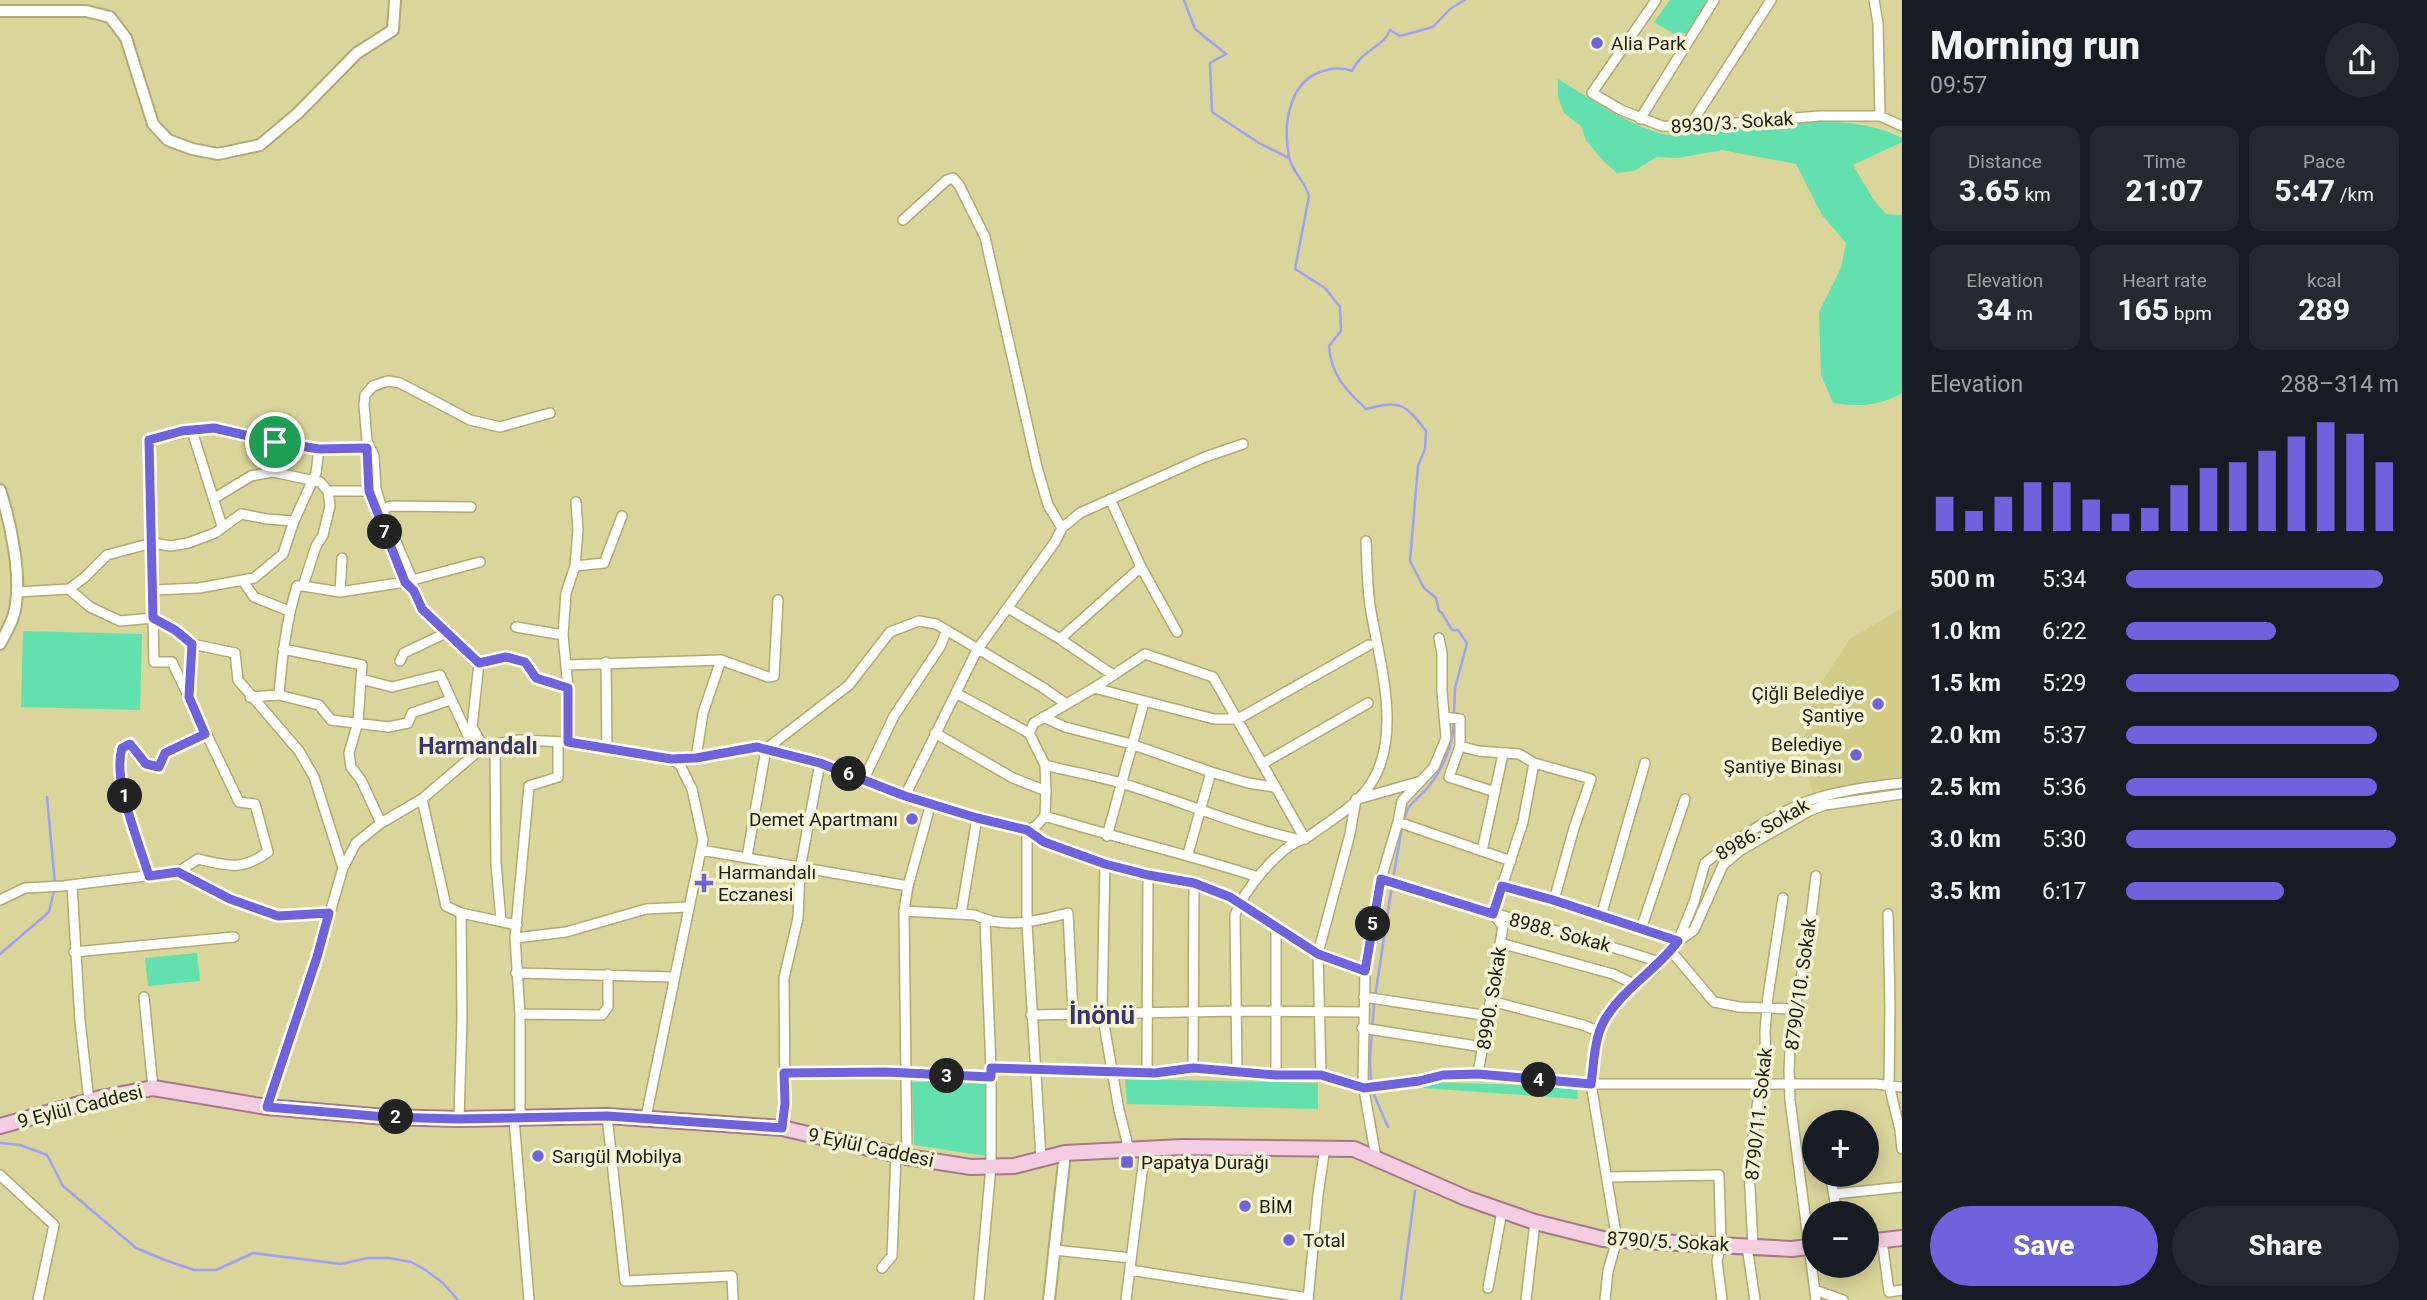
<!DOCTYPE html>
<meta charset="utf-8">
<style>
body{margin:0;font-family:Roboto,sans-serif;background:#242831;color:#f1f3f6;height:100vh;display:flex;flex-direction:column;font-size:26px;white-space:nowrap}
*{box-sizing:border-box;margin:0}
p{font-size:23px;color:#9ea1a6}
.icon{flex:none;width:38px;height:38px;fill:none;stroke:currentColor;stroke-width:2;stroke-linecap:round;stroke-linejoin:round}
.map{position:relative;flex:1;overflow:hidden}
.drawer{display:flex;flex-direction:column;background:#171b24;width:525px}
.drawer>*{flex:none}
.controls{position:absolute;left:1802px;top:1110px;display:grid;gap:14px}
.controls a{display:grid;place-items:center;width:77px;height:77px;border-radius:50%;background:#171b24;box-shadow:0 4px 18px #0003;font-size:35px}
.pin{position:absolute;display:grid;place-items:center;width:60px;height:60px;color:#fff;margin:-30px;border:4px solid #fff;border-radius:50%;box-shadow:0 2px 7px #0007}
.km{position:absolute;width:35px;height:35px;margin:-18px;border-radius:50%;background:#222;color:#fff;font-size:19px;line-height:35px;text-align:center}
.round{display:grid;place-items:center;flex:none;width:74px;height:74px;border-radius:37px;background:#242831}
.head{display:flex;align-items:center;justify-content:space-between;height:119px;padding:0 28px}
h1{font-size:38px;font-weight:800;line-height:52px}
.metrics{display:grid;grid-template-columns:repeat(3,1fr);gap:10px;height:119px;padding:7px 28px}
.metrics div{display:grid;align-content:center;border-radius:14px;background:#242831;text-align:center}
.metrics b{font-size:30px;font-weight:800}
.metrics small{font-size:19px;font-weight:400}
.metrics p{font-size:19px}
.chart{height:196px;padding:14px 28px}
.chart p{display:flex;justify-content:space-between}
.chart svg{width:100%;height:126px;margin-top:7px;stroke:#6f62dd;stroke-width:6}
.primary-button{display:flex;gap:14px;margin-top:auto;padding:14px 28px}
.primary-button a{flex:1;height:80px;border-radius:42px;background:#6f62dd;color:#fff;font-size:28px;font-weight:800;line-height:80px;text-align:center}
.primary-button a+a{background:#242831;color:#f1f3f6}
ul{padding:0 28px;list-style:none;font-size:23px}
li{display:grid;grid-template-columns:112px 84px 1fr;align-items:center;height:52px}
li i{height:18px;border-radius:9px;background:#6f62dd}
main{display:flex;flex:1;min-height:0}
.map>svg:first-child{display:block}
.built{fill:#d2cc89}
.green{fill:#62e0ad}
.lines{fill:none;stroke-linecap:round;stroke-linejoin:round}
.stream{stroke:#a2a0f4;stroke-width:2.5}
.minor-casing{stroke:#b0ab72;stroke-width:12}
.tertiary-casing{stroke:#b0ab72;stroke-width:14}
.primary-casing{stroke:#a5798a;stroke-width:18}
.minor{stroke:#fff;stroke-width:9}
.tertiary{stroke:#fff;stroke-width:10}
.primary{stroke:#f4cde3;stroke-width:14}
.route-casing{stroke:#fff;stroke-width:14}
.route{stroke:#6f62dd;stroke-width:9}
.poi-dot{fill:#6f62dd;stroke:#f6f4d7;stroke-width:2.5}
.labels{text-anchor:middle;stroke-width:7;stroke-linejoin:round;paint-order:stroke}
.poi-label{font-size:19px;fill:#1f1d06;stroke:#f6f4d7;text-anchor:start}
.street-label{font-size:19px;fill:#1f1d06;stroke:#f6f4d7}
.quarter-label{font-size:23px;font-weight:bold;fill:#3a3571;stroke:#f6f4d7}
.district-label{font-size:26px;font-weight:bold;fill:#3a3571;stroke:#f6f4d7}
</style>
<main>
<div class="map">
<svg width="1902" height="1300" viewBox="0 0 1902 1300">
<rect width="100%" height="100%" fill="#dad59a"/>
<path class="built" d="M1902 608V776L1812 792 1804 750 1805 735 1813 716 1804 709 1850 639Z"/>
<path class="green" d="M1670 0H1707L1688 34 1682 33 1679 37 1654 22Z
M1558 79C1592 99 1625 124 1663 134 1676 137 1693 133 1706 132 1770 129 1842 108 1902 138V142L1853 165 1873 199 1886 214 1902 215V393C1880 406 1858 407 1833 403L1821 375 1819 312 1841 268 1846 243 1822 215 1796 164 1722 150 1678 158 1656 157 1634 171 1617 173 1603 161 1586 140 1581 126 1564 113 1558 97Z
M23 631 142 634 140 710 21 707Z
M197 953 200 981 148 986 145 958Z
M1125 1079 1318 1083V1109L1127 1104Z
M985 1081 986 1156 914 1145 912 1082Z
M1428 1082 1577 1087 1578 1099 1423 1088Z"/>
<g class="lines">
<path class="stream" d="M1184 0 1195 29 1226 54 1210 63 1212 112 1259 143 1289 158
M1454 714 1455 688 1467 643 1458 630H1452L1442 613 1439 611 1436 598 1424 588 1410 561 1418 466 1425 449 1426 431C1404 403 1401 400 1366 409 1345 389 1331 375 1329 346L1341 331 1340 307 1325 288 1295 269 1309 196C1305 181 1292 172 1289 157 1283 126 1288 84 1320 72 1332 68 1341 67 1352 71 1361 50 1384 47 1390 30L1400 36 1433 27 1450 9 1465 0
M47 797 55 884
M1404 820C1407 803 1419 799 1429 786 1444 767 1453 745 1454 721
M1393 879 1402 827
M0 954 49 912 54 891
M1371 1083 1370 1059 1374 1004 1392 885
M1372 1090 1388 1127
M0 1143 20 1145 47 1155 63 1186 136 1248 165 1260 194 1270H216L253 1253 341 1264 368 1258H389L411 1262 424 1269 443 1283 458 1300
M1401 1300 1415 1191"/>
<defs>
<path id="minor" d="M1656 0 1592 93 1621 110 1662 126 1689 127 1819 116H1880
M1874 0 1878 23 1880 116 1902 126
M1640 119 1714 0
M1689 127 1771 0
M903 220 947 180 953 178 959 185 985 237 1037 467 1048 505 1062 528
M192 431 214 428 275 442 319 449 367 448
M367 446 369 491 407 585
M328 491H369
M213 499 251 476 273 472 320 482 328 491 330 506 323 535 316 546 303 586H297C286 622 282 658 279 695L250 697
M1110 499 1141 567 1177 632
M382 509 391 506 471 507
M222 526 192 431 149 440 153 618 175 630 192 644 235 653 238 680 299 751 314 777 343 868
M575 566 604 563 622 516
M243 581 254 597 289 611
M303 586 340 592 405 582 480 562
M153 590 199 588 254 578 283 554 294 521 316 473 319 449
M17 592 69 589
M340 592 342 558
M1008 608 1060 639 1113 675
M516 627 563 635 566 593 575 566 578 530 576 502
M563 635 568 688V742
M1060 639 1141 567
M283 649 362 665 358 722 349 753 351 767 361 780 381 823
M400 661 404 653 448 632
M606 662 607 749
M479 663 506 657 525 662 536 678 568 688
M566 665 721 660 768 677 774 676 778 600
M361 679 392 687 440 675 476 753
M1094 688 1214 719H1238L1369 645
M956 693 1029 733
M189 695 192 644
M279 695 319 705 331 720 388 727 408 723 412 713 450 700
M1043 717 1065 727 1131 744 1211 772 1248 783 1274 787
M1444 717 1460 719V746L1449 777 1495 792
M935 733 1013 778 1046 791
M495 744 496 863 501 921
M1460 746 1478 751 1519 754 1534 763 1591 779 1574 828 1554 900
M484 748 472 727 479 663 422 609 414 591 412 579 382 509 376 489 374 456 367 441 364 405 365 395 373 386 388 381 400 383 470 420 500 427 550 413
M696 758 703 713 721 660
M671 759 696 758 757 747 820 763 905 796 977 818 1027 830 1044 842 1105 864 1148 875 1194 883 1229 897 1318 953 1365 971
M1262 764 1368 703
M1045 765C1071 772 1098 776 1124 784 1183 802 1239 826 1300 840
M864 779 894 716 940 647 947 630
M905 796 977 650 1055 542 1062 528 1080 513 1205 457 1243 444
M422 799 446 906 461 913 517 925
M1358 799 1418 782
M1045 816C1116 838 1188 854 1258 877
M1398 822 1511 861
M1107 836 1144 702
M701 850 908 886
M1482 851 1503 754
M1188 854 1211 772
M747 857 766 749 849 685 890 632 919 621 936 624 1042 687 1065 703
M1105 864 1102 1013 1119 1110 1129 1150
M178 872 198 859C228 866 242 871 268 852L255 804 239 802 172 662H154L153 618 120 621 90 607 69 589 85 577 107 555 152 543 171 546 188 543 215 533 241 514 267 519 294 521
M149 876C138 842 112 781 122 748L130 744 146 764 159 767 165 753 205 734
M1816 876 1808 942 1791 1029 1789 1070 1790 1100 1816 1300
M1381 879C1473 910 1567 931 1659 962
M72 885 80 1021 89 1101
M1502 886 1554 900 1678 941
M0 900 25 888 63 886 178 872 230 899 278 916 329 913
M904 911 975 915C1005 930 1037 921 1068 913L1073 1013
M961 914 977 818
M1888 914 1890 1006 1889 1085 1900 1130 1902 1149
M1601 916 1645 763
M1641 929 1685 799
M515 938 566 932 646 909 688 907
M1680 940 1694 930 1723 865 1741 850 1809 811 1825 805 1902 794
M1500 943 1613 974 1636 985
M1671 951 1714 1002 1739 1007 1794 1009
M74 952 234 937
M516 973 674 977
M144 997 153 1088
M1364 997 1489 1016
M1491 1001 1583 1025 1600 1032
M520 1014 602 1015 608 1007V974
M1031 1015 1237 1011 1363 1012
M1362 1028 1483 1047
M991 1068 1155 1073 1193 1068 1276 1075H1321L1364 1088 1419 1081 1443 1075 1478 1074 1591 1084H1876L1902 1087
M1193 1068 1194 883
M1237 1072 1235 915C1244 890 1277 849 1303 839
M784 1073 885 1072 991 1077
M1147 1073 1148 875
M1478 1074 1503 926 1493 914 1523 822 1534 763
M1276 1075V927
M1321 1075 1318 953 1350 834 1356 799
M267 1107 317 957 343 868 356 843 381 823 422 799 476 753 495 744 519 740 568 742 671 759 680 765 692 789 703 840 646 1117
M607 1116 625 1281 732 1276 733 1300
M459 1119 462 1018 461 913
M514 1119 529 1300
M520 1119V1014L515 938 529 786 558 777V742
M782 1128 785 1103 784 978 798 918 800 869 820 763
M907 1157 904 911 908 886 931 803
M1376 1158 1363 1084 1365 971 1381 879 1398 822 1402 801 1434 767 1446 738 1442 691V653L1439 638
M1041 1159 1027 924V830L1036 826 1045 816 1046 791 1045 765 1029 733 1034 723 1094 688 1145 654 1213 677 1305 839C1325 824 1352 809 1367 789 1405 740 1379 661 1370 606 1367 584 1367 562 1366 541
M1830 1174 1837 1213
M0 1175 54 1225 38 1300
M1608 1177 1719 1175 1721 1245 1717 1261 1722 1300
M1835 1194 1902 1187
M1882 1240 1889 1292 1902 1290
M1747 1246 1755 1300
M1753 1246 1749 1169 1760 1084 1766 1070 1765 1031 1768 996 1783 898
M1054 1250 1131 1258
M882 1268 892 1256 896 1155
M1130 1270 1308 1298
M1488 1288 1502 1211
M1815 1290 1843 1300
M979 1300 991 1166V1068L985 920
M1126 1300 1145 1149
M1308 1300 1318 1195 1325 1147
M1526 1300 1535 1222
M1605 1300 1608 1271 1617 1240 1591 1084 1596 1048 1603 1022 1619 1000 1653 970 1678 941 1694 902 1705 863C1733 841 1784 808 1817 798 1844 790 1874 786 1902 783"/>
<path id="tertiary" d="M0 11H86L110 17 126 38 153 124 168 140 192 149 218 154 260 145 298 113 357 53 393 30 395 0
M0 490C11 523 23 580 14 614 11 624 5 635 0 644
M1049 1300 1065 1153"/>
<path id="primary" d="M0 1126 101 1098 153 1088 267 1107 386 1117 459 1119 607 1116 782 1128 907 1157 971 1167 1014 1166 1065 1153 1182 1147 1354 1149 1466 1198 1535 1222 1603 1239 1792 1249 1815 1246
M1867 1242 1902 1238"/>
</defs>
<use href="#minor" class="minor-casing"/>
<use href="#tertiary" class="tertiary-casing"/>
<use href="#primary" class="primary-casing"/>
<use href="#minor" class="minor"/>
<use href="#tertiary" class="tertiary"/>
<use href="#primary" class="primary"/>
</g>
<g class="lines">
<defs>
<path id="route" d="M214 428 275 442 319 449 367 448 369 491 405 582 414 591 422 609 479 663 506 657 525 662 536 678 568 688V742L671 759 696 758 757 747 820 763 905 796 977 818 1027 830 1044 842 1105 864 1148 875 1194 883 1230 897 1318 954 1365 971 1381 879 1493 914 1502 886 1553 900 1678 941C1657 970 1622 989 1604 1021 1594 1039 1594 1064 1591 1084L1478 1074 1443 1075 1419 1081 1364 1088 1321 1075H1276L1193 1068 1155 1073 991 1068V1077L885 1072 784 1073 785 1103 782 1128 607 1116 459 1119 386 1117 267 1107 317 957 329 913 278 916 230 899 178 872 149 876C139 842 112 780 122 748L130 744 146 764 159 767 165 753 205 734 189 697 192 644 175 630 153 618 149 440 182 431Z"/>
</defs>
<use href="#route" class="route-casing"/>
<use href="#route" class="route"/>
</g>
<g class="poi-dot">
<circle cx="1597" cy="43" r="7"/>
<circle cx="1878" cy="704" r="7"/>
<circle cx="1856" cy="755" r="7"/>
<circle cx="912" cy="819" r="7"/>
<path d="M700.5 872.5h7v7h7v7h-7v7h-7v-7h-7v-7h7z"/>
<circle cx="538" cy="1156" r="7"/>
<rect x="1120" y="1155" width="14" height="14" rx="3.5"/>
<circle cx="1245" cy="1206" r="7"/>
<circle cx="1289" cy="1240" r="7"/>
</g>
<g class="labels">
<g class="poi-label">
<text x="1611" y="50">Alia Park</text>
<text x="1864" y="700" text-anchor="end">Çiğli Belediye<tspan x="1864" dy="22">Şantiye</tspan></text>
<text x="1842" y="751" text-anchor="end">Belediye<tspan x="1842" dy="22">Şantiye Binası</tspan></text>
<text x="898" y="826" text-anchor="end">Demet Apartmanı</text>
<text x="718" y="879">Harmandalı<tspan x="718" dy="22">Eczanesi</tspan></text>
<text x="552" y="1163">Sarıgül Mobilya</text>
<text x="1141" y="1169">Papatya Durağı</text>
<text x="1259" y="1213">BİM</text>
<text x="1303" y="1247">Total</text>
</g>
<g class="street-label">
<text transform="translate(1732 122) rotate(-4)" y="7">8930/3. Sokak</text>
<text transform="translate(1762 829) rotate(-30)" y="7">8986. Sokak</text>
<text transform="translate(1560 932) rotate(15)" y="7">8988. Sokak</text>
<text transform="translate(1800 984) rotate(-82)" y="7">8790/10. Sokak</text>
<text transform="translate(1491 998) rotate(-81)" y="7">8990. Sokak</text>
<text transform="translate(80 1106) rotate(-14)" y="7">9 Eylül Caddesi</text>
<text transform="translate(1758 1114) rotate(-84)" y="7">8790/11. Sokak</text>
<text transform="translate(871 1147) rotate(12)" y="7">9 Eylül Caddesi</text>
<text transform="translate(1668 1241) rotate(3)" y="7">8790/5. Sokak</text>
</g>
<g class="quarter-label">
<text x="478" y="754">Harmandalı</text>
</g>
<g class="district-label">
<text x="1102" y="1024">İnönü</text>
</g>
</g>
</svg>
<div class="controls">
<a>+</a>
<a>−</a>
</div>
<div class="pin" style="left:275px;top:442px;background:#1e9e55"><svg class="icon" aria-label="arrive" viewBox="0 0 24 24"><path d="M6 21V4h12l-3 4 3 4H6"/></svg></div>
<b class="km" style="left:125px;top:796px">1</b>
<b class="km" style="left:396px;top:1117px">2</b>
<b class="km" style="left:947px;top:1076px">3</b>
<b class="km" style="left:1539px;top:1080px">4</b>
<b class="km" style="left:1373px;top:924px">5</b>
<b class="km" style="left:849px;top:774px">6</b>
<b class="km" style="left:385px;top:532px">7</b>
</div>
<section class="drawer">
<div class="head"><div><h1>Morning run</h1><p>09:57</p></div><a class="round"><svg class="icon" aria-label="share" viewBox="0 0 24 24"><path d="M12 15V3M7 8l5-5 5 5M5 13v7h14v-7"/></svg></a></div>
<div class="metrics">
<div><p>Distance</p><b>3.65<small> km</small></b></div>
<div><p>Time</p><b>21:07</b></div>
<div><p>Pace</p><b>5:47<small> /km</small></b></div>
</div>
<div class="metrics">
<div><p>Elevation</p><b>34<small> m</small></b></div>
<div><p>Heart rate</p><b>165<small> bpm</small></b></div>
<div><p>kcal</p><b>289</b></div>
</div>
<div class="chart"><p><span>Elevation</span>288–314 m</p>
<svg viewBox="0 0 160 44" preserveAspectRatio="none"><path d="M5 44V32M15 44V37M25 44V32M35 44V27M45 44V27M55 44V33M65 44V38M75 44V36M85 44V28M95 44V22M105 44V20M115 44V16M125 44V11M135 44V6M145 44V10M155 44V20"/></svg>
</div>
<ul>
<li><b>500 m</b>5:34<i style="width:94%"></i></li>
<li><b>1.0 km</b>6:22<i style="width:55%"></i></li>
<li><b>1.5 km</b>5:29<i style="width:100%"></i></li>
<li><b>2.0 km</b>5:37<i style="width:92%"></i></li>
<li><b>2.5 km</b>5:36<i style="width:92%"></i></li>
<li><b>3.0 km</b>5:30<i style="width:99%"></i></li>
<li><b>3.5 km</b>6:17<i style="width:58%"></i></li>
</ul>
<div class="primary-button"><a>Save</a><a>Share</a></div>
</section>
</main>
